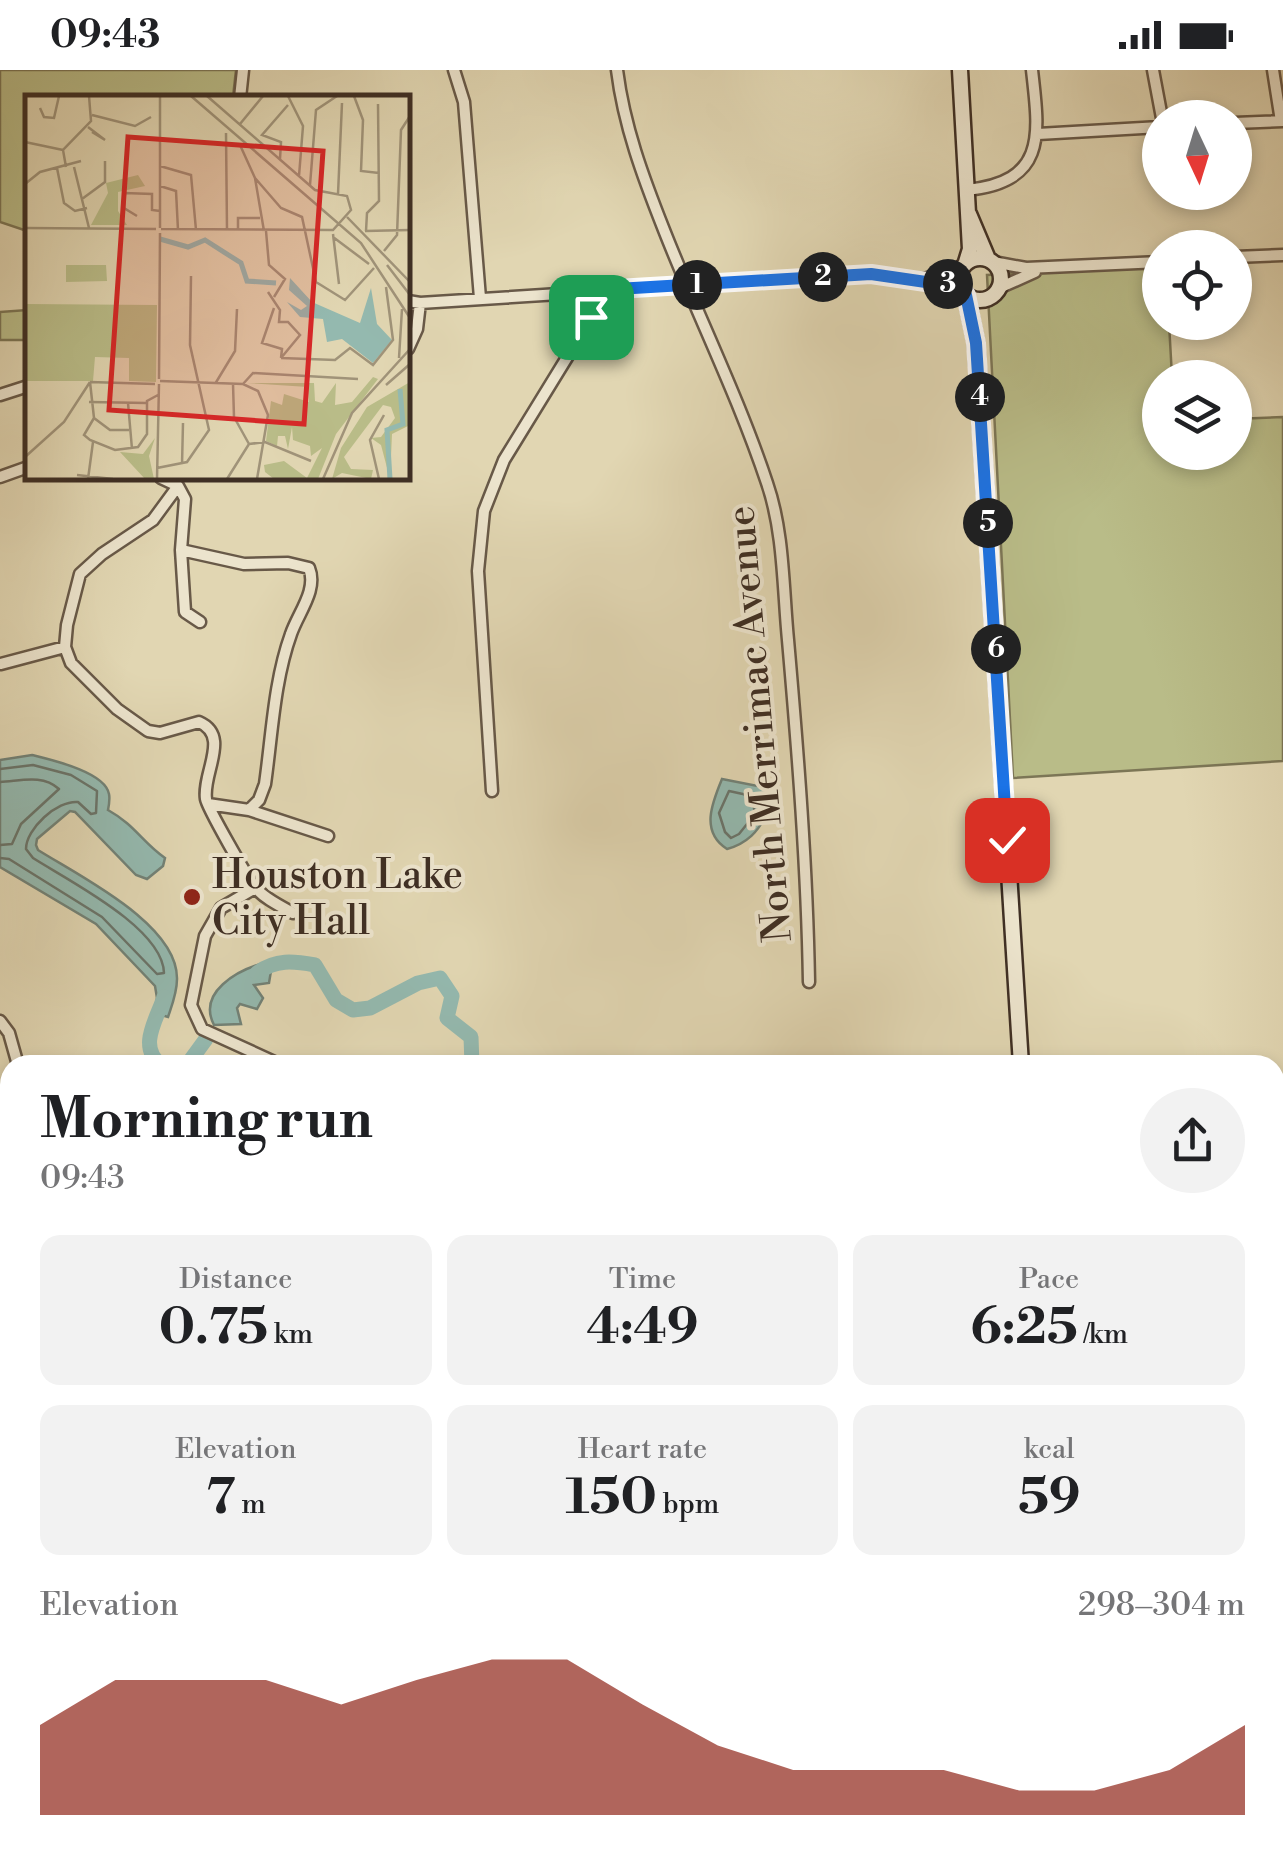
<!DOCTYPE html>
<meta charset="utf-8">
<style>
body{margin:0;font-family:"Libre Bodoni",serif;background:#f2f2f2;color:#202124;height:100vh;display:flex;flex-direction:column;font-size:38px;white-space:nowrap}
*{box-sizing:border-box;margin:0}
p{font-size:32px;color:#757577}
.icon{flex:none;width:55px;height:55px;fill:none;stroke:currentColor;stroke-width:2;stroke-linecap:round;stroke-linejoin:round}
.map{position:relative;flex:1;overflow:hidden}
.side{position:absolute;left:0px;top:985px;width:1285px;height:810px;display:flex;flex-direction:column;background:#fff;border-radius:30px 30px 0 0;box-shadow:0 5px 15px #0003}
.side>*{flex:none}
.needle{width:65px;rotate:176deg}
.tools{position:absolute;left:1142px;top:30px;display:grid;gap:20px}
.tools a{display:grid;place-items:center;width:110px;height:110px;border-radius:50%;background:#fff;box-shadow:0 5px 15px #0003;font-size:50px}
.pin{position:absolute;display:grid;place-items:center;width:85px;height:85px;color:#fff;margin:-42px;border-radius:20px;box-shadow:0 5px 15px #0006}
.km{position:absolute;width:50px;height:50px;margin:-25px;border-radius:50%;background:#222;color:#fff;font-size:28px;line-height:50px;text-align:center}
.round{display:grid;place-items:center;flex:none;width:105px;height:105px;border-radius:52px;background:#f2f2f2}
.summary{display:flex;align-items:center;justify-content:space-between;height:170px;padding:0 40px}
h1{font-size:55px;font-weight:800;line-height:75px}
.stats{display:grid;grid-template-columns:repeat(3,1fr);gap:15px;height:170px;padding:10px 40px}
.stats div{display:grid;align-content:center;border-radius:20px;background:#f2f2f2;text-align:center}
.stats b{font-size:50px;font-weight:800}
.stats small{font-size:28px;font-weight:400}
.stats p{font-size:28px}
.chart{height:280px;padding:20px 40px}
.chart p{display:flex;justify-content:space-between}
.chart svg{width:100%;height:180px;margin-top:10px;fill:#8f2418;opacity:.7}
.status{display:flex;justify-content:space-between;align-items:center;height:70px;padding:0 50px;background:#fff;direction:ltr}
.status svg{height:28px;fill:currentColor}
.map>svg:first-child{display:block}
.green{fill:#b9bc88;stroke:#7c7656;stroke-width:2.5}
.water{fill:#94b9af;stroke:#728277;stroke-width:2.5}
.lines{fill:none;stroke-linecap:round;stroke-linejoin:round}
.shore{stroke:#6a746a;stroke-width:2.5}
.river{stroke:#94b9af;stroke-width:15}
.street-casing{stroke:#685948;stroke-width:15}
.secondary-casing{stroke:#3f2f24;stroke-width:19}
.highway-casing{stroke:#3f2f24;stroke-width:22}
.street{stroke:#ece4cd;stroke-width:10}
.secondary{stroke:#ece4cd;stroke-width:14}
.highway{stroke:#e0bb79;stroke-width:18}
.route-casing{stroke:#fff;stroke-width:20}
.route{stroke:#1a73e8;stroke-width:12}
.poi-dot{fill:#8f2418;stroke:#ece4cd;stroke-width:4}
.labels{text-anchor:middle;stroke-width:8;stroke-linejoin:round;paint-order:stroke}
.street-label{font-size:40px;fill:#3f2f24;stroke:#ece4cd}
.poi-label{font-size:40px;fill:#3f2f24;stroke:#ece4cd;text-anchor:start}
.inset-river{fill:none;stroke:#94b9af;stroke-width:5}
.inset-road{fill:none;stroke:#a09379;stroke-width:2.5}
.view{fill:#d62828;fill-opacity:0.15;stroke:#d62828;stroke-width:5}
.inset-edge{fill:none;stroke:#3f2f24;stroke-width:5}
</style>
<div class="status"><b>09:43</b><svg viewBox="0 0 49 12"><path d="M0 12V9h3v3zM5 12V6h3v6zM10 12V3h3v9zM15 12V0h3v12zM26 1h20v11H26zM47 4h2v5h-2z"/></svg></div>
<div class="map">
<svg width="1283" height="1795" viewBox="0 0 1283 1795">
<rect width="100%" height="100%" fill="#e1d6b2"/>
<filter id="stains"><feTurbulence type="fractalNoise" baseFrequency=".002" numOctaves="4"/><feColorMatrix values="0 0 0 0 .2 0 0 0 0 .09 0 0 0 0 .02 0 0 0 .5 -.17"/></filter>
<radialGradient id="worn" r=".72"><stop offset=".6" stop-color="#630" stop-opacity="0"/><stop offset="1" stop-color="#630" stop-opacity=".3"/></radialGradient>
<path class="green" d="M0 0H236L233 27 28 28 27 161 0 152Z
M1160 197V252L1169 253 1172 307 1160 308V382H1235V349L1283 347V691L1013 708 987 205Z
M27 240V270H0V242Z
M1283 1475V1500L1277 1502 1283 1539 1277 1541 1275 1476Z"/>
<path class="water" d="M32 685C52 690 105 702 109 724 110 729 109 735 108 740 135 755 143 773 165 788L163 796 147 809 136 805 75 742 70 741 37 769 36 775 38 780C79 806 178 854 177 909 177 923 172 935 168 947L154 943 157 928 155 916 96 854 0 797V690Z
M722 709 768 718 762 735 766 743C760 761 746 774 727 779 700 762 712 733 722 709Z
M264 893 272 895 269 913 254 915 263 928 257 939 240 934 237 938 241 954 214 955C197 922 238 900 264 893Z"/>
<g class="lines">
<path class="shore" d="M0 699 33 695 71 705 97 721 96 743 91 744 78 732C57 730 26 759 26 779L33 788C69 811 163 858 164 903L157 904 102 847 9 789 0 788
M0 712C21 711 42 704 59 719L21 754 12 774 0 775
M729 721 752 726 755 744 739 764 731 768 725 762 719 743Z"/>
<path class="river" d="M257 903C276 889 293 891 315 895L336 930 353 940 370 938 418 913 440 908 452 926 447 948 471 967 472 995
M161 995C137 977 157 949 164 927
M187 995 206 969"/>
<defs>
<path id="street" d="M454 0 464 32 480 228
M617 0C624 56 643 107 664 160 697 244 738 326 767 413 784 462 783 519 788 570 798 684 807 797 809 912
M1153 0 1162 48
M1273 0 1281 51
M240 28 243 0
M1235 53 1283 51
M1038 64 1160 57
M967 120C1048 112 1039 63 1032 0
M1235 187 1283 185
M993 192 1026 198 1160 192
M924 209 963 196
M999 218 1035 202
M408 231 420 233 871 204 960 217
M408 279 417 259 420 233
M0 325 28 316
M0 407 28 397
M161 408 178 416
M178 416 153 450 102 484 80 504 67 555 65 577 71 593 117 639 148 661 160 663 199 652C231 666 202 703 206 729 207 737 248 809 255 817 263 828 282 837 293 843
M178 416 185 429 181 480 244 494 288 493 309 498C318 520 298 543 291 564 274 611 272 665 265 714L259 730 249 740
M181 480 185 542 200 552
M1 594 65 577
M492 721 478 501 484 441 504 390 598 237 600 220
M208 734 249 740 328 766
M255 818 221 838 205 866 191 935 202 959 281 995
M0 951 9 963 18 995
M1275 1392V1426
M51 1785V1795
M148 1785 149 1795
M272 1785 273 1795
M590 1785 604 1795
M660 1795 662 1785
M1174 1795 1177 1785"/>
<path id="secondary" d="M960 0 970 179 966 192
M969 144 988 189
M959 209a21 21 0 1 1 42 0a21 21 0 1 1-42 0Z
M966 225 976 273 1021 995
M1275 1195H1283
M0 1273H10
M0 1381 10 1388
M0 1521 10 1525
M365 1785 378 1795
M535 1785 548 1795
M1069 1785V1795"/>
<path id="highway" d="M0 1432 10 1440
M0 1460 10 1467
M436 1785 449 1795
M470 1785 483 1795"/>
</defs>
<use href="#street" class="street-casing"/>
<use href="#secondary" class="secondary-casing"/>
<use href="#highway" class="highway-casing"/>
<use href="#street" class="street"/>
<use href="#secondary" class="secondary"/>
<use href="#highway" class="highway"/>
</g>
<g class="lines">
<defs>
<path id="route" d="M591 247 600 231V220L871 204 960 217 966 225 976 273 1007 770"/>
</defs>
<use href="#route" class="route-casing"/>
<use href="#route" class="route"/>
</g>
<circle class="poi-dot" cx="192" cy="827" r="10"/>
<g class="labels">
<g class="street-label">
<text transform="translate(758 654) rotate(-95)" y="14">North Merrimac Avenue</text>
</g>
<g class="poi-label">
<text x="212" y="818">Houston Lake<tspan x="212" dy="46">City Hall</tspan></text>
</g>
</g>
<g transform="translate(25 25)">
<rect width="385" height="385" fill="#e1d6b2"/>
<path d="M113 80 120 91 93 97V116L102 130H66L83 98 81 88ZM41 170H81L82 186 41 187ZM0 209 132 210 131 287 104 286V263L70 262 68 286H0ZM348 282 353 284 311 339 293 384H249L240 377 239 370 259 366 282 383 297 353 286 361 285 351 268 345 267 332 263 354 260 341H253L252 351 241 346 246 306 257 310 259 299 284 307 283 292 222 288H289L290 306 297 308 311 288 310 310 327 307ZM385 287V330L367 339 365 384 356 350 346 343 356 342 370 323 366 312 358 310 319 362 326 374 348 375 346 384 317 378 307 384 316 353 342 312ZM130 343 124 361 129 384H120L95 357 118 359Z" fill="#b9bc88"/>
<path d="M265 183 287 207 335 228 346 193 352 229 367 245 348 268 317 244 302 247 298 224 275 222 262 207 276 215 282 211 264 195Z" fill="#94b9af"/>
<path class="inset-river" d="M135 144 163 152 180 145 216 168 222 186 251 188M365 384 362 335 378 329 375 294"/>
<path class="inset-road" d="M135 1V133M166 1 336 148 385 223M263 1 278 31 274 81M329 1 338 25 336 76 354 78M15 13 19 22 29 23 34 1M67 20 110 31 126 22M215 29 238 1M63 32 80 45 67 37M201 38 202 135M0 47 38 55M215 50 230 83 239 136M255 64 256 47 237 40 263 10M135 71 166 80 171 135M41 72 38 55 66 26 64 1M49 72 64 133M32 73 39 108 50 116 62 113M230 83 256 113 277 122 291 187 320 205 349 173M0 89 15 77 56 66M285 90 291 15 312 1M135 91 151 96 153 135M313 99 317 8M57 104 80 87V66M112 121 99 113 100 98 127 99V115L135 116M322 122 385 187M0 133 131 134M136 134 308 135 326 115 322 101 290 95 182 1M213 135V123H235M241 136 244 170 260 184 249 202M340 136 385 135M341 136 342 118 354 106 353 9M308 139 314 189M308 142 344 169M359 156 372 140 376 35 385 21M362 170 385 200M243 197 255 215 254 227H263L275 240 256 263M249 213 237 248 257 254 256 263M256 263 310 265 325 253 348 270 368 245 361 192M374 263 377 214M134 284 135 138M135 286 218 289 233 296 243 320 232 384M65 287 69 323 85 335H104M65 287 130 289M190 289 210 256 212 214M208 289 209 322 224 349M218 289 228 278 333 284M361 290 385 269M64 307 122 308M103 308 107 354M69 323 59 340 65 345 90 355 113 352 122 339V306L133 300M385 341V381M224 349 240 347 286 366M0 362 39 327 65 287M157 370 158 328M132 373 162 367 184 335 165 250 166 181M52 380 88 384M63 384 68 347M132 384 134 289M202 384 224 349M298 384 327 318 385 254M354 384 345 345 359 320"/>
<path class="view" d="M103 42 298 56 279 329 84 315Z"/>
<rect width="385" height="385" class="inset-edge"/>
</g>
<rect width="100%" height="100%" filter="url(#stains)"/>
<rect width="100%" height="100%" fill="url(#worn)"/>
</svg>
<div class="tools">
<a><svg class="needle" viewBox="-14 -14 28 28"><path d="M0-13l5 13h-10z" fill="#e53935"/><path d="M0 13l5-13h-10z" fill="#757577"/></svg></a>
<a><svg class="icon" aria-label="locate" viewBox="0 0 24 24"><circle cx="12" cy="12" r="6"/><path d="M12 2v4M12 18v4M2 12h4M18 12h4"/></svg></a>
<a><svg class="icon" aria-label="layers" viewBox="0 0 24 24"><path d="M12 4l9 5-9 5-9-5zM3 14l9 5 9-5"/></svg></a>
</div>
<div class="pin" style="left:591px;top:247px;background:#1e9e55"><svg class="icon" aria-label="arrive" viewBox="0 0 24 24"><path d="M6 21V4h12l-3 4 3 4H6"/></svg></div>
<div class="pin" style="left:1007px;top:770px;background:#d93025"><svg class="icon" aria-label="check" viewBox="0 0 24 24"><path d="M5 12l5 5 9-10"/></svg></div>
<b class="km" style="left:697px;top:215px">1</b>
<b class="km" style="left:823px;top:207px">2</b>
<b class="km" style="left:948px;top:214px">3</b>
<b class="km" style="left:980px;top:327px">4</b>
<b class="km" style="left:988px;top:453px">5</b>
<b class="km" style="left:996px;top:579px">6</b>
<section class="side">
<div class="summary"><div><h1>Morning run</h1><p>09:43</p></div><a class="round"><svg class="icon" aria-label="share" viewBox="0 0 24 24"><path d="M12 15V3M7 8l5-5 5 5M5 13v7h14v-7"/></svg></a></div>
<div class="stats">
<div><p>Distance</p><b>0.75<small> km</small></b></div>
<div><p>Time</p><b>4:49</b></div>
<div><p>Pace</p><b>6:25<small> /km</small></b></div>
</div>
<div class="stats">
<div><p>Elevation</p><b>7<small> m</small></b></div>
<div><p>Heart rate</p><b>150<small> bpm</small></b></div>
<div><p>kcal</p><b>59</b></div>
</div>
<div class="chart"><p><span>Elevation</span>298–304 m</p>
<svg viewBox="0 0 160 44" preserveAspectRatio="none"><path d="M0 44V22L10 11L20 11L30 11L40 17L50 11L60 6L70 6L80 17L90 27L100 33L110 33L120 33L130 38L140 38L150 33L160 22V44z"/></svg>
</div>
</section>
</div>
